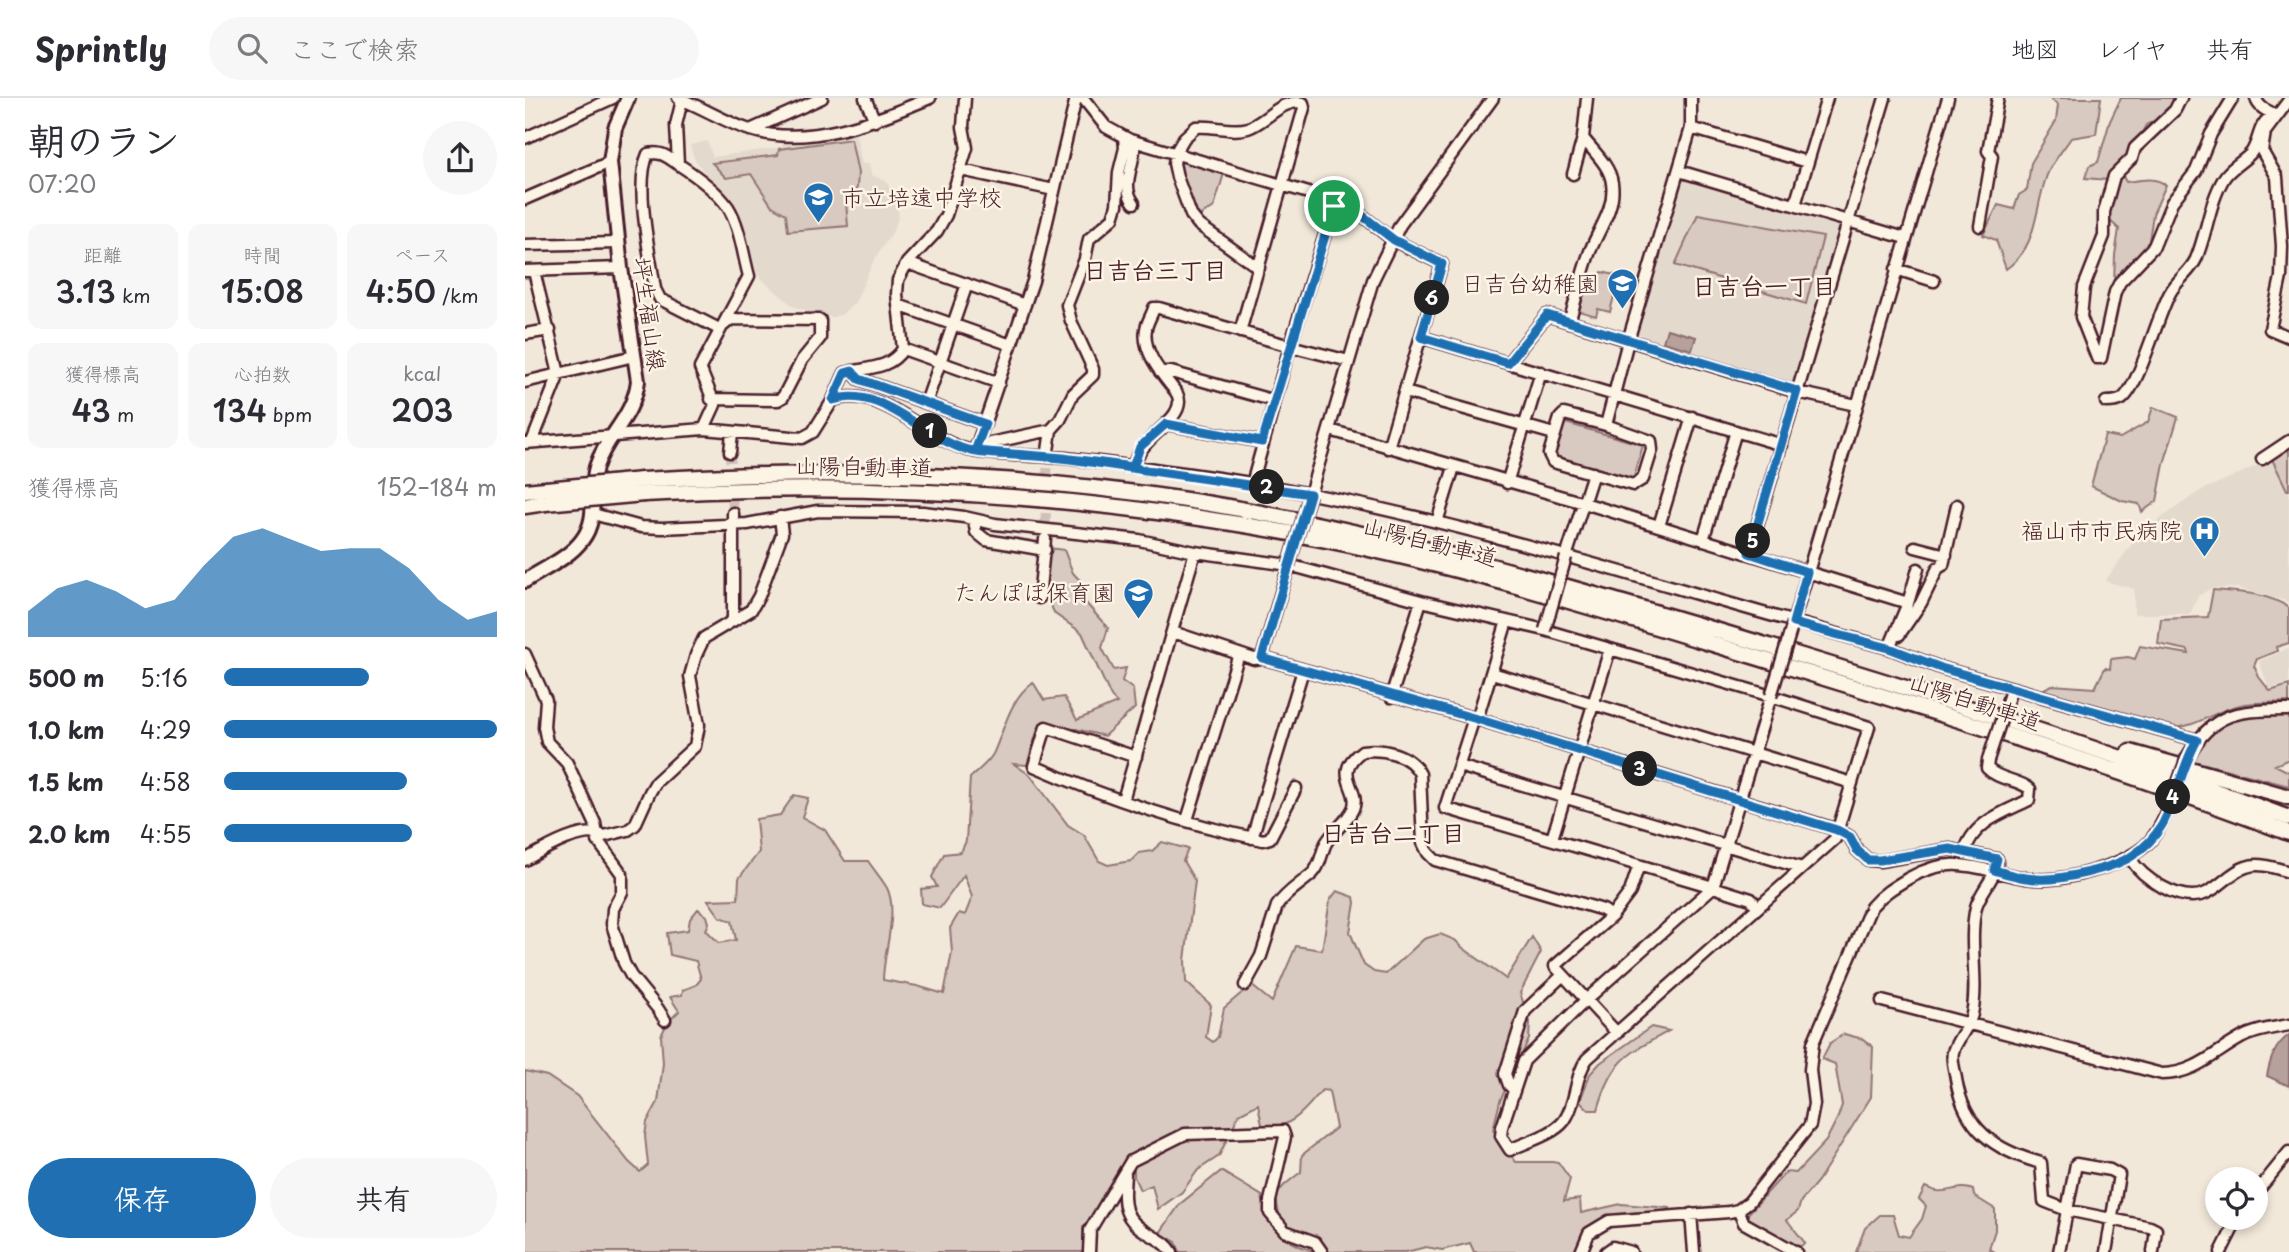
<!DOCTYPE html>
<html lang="ja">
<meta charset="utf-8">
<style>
body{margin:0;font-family:"Playpen Sans","Klee One",sans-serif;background:#f7f7f7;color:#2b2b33;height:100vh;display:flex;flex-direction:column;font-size:26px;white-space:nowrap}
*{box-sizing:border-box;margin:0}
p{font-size:23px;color:#7c7c81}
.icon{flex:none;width:38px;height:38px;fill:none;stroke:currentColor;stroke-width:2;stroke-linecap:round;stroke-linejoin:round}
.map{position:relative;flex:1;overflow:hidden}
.panel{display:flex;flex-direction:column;background:#fff;width:525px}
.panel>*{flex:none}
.buttons{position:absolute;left:1680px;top:1069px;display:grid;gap:14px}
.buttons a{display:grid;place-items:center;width:63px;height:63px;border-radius:50%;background:#fff;box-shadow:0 4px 10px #0003;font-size:35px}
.pin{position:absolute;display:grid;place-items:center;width:60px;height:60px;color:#fff;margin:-30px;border:4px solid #fff;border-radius:50%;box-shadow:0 2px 7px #0007}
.km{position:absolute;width:35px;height:35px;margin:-18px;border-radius:50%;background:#222;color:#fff;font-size:19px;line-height:35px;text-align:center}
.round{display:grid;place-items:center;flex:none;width:74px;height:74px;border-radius:37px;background:#f7f7f7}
.head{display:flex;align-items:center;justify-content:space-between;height:119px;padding:0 28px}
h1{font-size:38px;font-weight:600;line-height:52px}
.stats{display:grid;grid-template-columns:repeat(3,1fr);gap:10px;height:119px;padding:7px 28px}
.stats div{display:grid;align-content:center;border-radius:14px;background:#f7f7f7;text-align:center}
.stats b{font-size:30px;font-weight:600}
.stats small{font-size:19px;font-weight:400}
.stats p{font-size:19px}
.chart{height:196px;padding:14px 28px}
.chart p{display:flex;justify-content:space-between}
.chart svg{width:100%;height:126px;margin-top:7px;fill:#1f6fb2;opacity:.7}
.button{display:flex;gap:14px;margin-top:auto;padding:14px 28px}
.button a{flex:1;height:80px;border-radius:42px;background:#1f6fb2;color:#fff;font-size:28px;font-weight:600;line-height:80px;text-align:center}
.button a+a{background:#f7f7f7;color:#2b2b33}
ul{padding:0 28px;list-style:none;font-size:23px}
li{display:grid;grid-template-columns:112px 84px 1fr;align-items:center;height:52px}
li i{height:18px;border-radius:9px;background:#1f6fb2}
header{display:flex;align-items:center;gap:42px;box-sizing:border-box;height:98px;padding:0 35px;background:#fff;border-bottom:2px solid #e1e1e2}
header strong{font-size:33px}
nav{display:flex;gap:38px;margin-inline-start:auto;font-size:24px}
.search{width:490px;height:63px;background:#f7f7f7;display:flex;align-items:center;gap:18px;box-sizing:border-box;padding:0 24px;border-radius:38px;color:#7c7c81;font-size:26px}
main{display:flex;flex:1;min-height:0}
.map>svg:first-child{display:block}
.built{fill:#e4d9cd}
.green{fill:#d8cac0;stroke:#917476;stroke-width:2}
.water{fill:#b6a19c;stroke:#8b6d6f;stroke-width:2}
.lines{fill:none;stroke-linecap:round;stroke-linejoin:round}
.minor-tunnel{stroke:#d0c0b7;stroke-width:10;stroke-dasharray:10 5;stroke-linecap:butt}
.minor-casing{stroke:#4a1f2b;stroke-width:15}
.major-casing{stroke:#4a1f2b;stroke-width:18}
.highway-casing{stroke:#4a1f2b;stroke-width:19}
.minor{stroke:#fcf5e5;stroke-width:10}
.major{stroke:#fcf5e5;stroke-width:12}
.highway{stroke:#fcf5e5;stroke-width:14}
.minor-bridge-casing{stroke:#4a1f2b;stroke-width:15;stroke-linecap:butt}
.highway-bridge-casing{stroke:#4a1f2b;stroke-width:19;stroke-linecap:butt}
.minor-bridge{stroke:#fcf5e5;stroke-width:10}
.highway-bridge{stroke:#fcf5e5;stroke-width:14}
.route-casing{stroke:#fff;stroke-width:14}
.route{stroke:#1f6fb2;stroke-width:9}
.labels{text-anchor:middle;stroke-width:5;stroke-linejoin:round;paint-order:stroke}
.poi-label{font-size:23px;fill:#4a1f2b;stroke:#fcf5e5;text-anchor:end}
.street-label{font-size:23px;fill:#4a1f2b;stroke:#fcf5e5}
.neighbourhood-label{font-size:24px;font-weight:bold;fill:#4a1f2b;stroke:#fcf5e5}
</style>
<header>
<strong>Sprintly</strong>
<div class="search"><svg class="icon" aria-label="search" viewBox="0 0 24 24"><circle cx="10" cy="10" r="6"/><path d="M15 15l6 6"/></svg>ここで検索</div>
<nav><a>地図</a><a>レイヤ</a><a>共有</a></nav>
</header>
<main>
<section class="panel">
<div class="head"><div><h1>朝のラン</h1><p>07:20</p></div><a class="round"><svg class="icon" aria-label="share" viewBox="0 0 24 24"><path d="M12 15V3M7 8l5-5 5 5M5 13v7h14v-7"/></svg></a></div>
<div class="stats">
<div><p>距離</p><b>3.13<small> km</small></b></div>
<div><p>時間</p><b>15:08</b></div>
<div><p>ペース</p><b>4:50<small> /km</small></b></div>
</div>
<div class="stats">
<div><p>獲得標高</p><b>43<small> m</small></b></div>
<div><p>心拍数</p><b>134<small> bpm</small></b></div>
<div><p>kcal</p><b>203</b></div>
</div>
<div class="chart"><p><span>獲得標高</span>152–184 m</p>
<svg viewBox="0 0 160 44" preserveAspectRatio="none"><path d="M0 44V35L10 27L20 24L30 28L40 34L50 31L60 19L70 9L80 6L90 10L100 14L110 13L120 13L130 20L140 31L150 38L160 35V44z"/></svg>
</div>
<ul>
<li><b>500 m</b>5:16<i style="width:53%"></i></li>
<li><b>1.0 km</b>4:29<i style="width:100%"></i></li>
<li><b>1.5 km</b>4:58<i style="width:67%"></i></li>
<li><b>2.0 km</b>4:55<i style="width:69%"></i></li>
</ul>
<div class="button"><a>保存</a><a>共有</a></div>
</section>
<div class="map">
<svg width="1764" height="1154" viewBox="0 0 1764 1154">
<rect width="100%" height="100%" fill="#f1e8da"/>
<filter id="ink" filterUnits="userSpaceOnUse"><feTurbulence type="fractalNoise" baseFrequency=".0143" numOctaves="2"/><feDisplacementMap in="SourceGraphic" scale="14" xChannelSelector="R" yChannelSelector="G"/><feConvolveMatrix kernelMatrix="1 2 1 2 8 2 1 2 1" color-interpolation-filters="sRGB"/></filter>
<g filter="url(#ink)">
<path class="built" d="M331 36 337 66 344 65 347 77 360 82 370 98 374 118 367 135 349 162 330 205 316 217 308 219 294 218 268 208 233 178 208 104 185 83 169 60 165 47 182 43 188 59 257 49 258 43 285 42Z
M1159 78 1316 125 1271 285 1266 287 1112 241 1109 237 1155 79Z
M1747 361 1761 391 1764 392V504L1712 490H1687L1673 498 1665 516H1609V491L1580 483 1614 436 1673 394Z
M1764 550V585L1744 591 1734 563Z"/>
<path class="green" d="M1524 0H1576L1571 36 1546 40C1538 52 1527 64 1522 77 1509 111 1514 148 1481 171L1471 142 1458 137 1473 107 1489 111 1494 97 1502 92 1506 65 1531 23 1533 7Z
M1596 0H1651L1648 10 1635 20 1621 27 1602 62 1583 82 1560 80 1564 68 1573 64 1585 23Z
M326 41 333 75 332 90 321 104 323 128 263 133 261 116 247 108 226 76 201 80 187 65 253 57 254 51Z
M652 58 700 72 689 109 675 118 667 116 655 83Z
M1596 75 1601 84C1615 82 1630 78 1641 87L1628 116 1624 143 1614 162 1589 185 1590 157 1594 131 1583 121C1584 107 1584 84 1596 75Z
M1173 116 1298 139 1281 206 1150 167Z
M1077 174 1094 178 1085 214 1073 211 1071 218 1054 213 1058 199Z
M1628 309 1653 319 1639 366 1632 403 1617 414 1614 406 1597 403 1566 388 1580 337 1595 340 1623 324Z
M1037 324 1118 347 1108 383 1027 359Z
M1764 348V392H1762L1747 361Z
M524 450 539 452 548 475 560 488V504L583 530 577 550 589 572 601 570 597 583 608 591 610 610 579 638 551 631 513 630 502 667 489 666 505 677 543 727 559 737 574 763 583 767 606 763 614 755 627 753 637 744 663 751 658 763 670 783 660 862 661 884 686 907 681 939 688 944 693 939 699 910 726 887 747 904 771 848 797 852 805 802 812 793 829 799 830 805 825 834 832 851 839 867 849 874 861 876 899 841 915 836 930 842 938 850 981 881 1007 839 1016 854 995 895 1005 924 1004 941 975 1003 968 1032 991 1064H1033L1045 1081 1039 1103 1055 1101 1056 1115 1096 1106 1145 1110V1113C1106 1116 1063 1108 1051 1153L1049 1154H949L945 1145 917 1152 901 1149 881 1154H804L789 1142 758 1129C748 1096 748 1095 776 1074L777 1057 811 1030 804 993 797 992C778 1014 769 1028 738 1032L733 1006 714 1016 694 1058 673 1072 657 1094 633 1111 627 1087 615 1092 609 1079V1060L600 1064 577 1107 558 1129V1154H0V973L22 978 52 998 104 1064 115 1074 123 1067 120 1038 122 1024 133 1004 138 965 136 938 142 925 154 913 145 899 157 897 158 892 171 887 176 881 171 863 145 857 142 835 163 832 165 821 173 811 182 818 184 825 181 832 194 845 211 842 207 823 195 819 183 802 213 801 214 780 234 754 231 721 255 717 269 697 283 700 277 719 300 732 320 763H343C349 772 357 781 362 790 374 814 358 855 358 882L392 888 419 896 427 854 425 830 434 815 440 817 447 799 439 777 415 810 397 806 396 791 412 789 407 779 419 756 436 754 441 743 445 680C452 673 463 665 468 656 480 630 484 602 508 584L519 602 539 599 552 622 592 605 586 599 557 535 530 516 518 493Z
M1688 492C1713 494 1744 495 1764 510V545L1751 549 1752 553 1732 561 1729 568 1734 579 1745 593 1764 587V604C1750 605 1734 604 1720 606 1692 610 1672 631 1643 630L1530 599 1519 591 1527 587 1570 590 1580 570 1585 571 1586 561 1603 559 1610 561 1615 548 1664 556 1663 552 1633 546 1636 521 1683 519Z
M1764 618V661L1750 667 1764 674V688L1669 663C1690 618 1718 618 1764 618Z
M1126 929 1144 933C1101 957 1087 962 1073 1012H1064L1055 1003 1065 976 1075 965Z
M1319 936 1338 941 1348 949 1346 999 1293 1083 1276 1103 1273 1113 1262 1122 1280 1145 1274 1149 1224 1123 1221 1118 1261 1074 1271 1075 1301 1043 1313 1019 1317 1007 1310 966 1297 961 1305 945Z
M696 1073 737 1098C744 1128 757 1144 786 1152L787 1154H655L651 1144 635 1135 655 1106Z
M1400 1089C1404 1090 1408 1093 1412 1093 1424 1095 1435 1086 1448 1092L1449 1098 1470 1111V1132L1464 1151 1470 1154H1331L1340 1130 1355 1117H1368L1374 1137 1384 1139 1397 1121 1401 1108 1394 1101Z"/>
<path class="water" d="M1142 231 1171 239 1167 252 1138 244Z
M1764 937V988L1742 978C1745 961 1750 947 1764 937Z"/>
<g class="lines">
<path class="minor-tunnel" d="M205 354 208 415
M520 440 523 353"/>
<defs>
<path id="minor" d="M153 0C177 9 198 23 222 31 283 51 350 23 405 0
M340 0 350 23
M558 0 581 29 605 42 797 99 809 108 838 118 868 142 917 166 863 350
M1656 0 1650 12 1610 50 1607 60 1589 78 1579 114V138L1559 189 1556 219 1572 260H1576L1590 194 1595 184 1629 148 1647 104 1671 73 1686 36 1708 0
M1731 0C1733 10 1743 13 1751 17
M1764 2 1740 34 1737 53 1752 79 1757 148 1756 179 1745 231 1764 239
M1166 30 1282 64
M225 32 297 0
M0 40 88 0
M609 43C612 65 594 86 609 105
M153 66 151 27 157 2
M436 72 529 92
M1154 73 1380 140
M1048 76 1058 40 1062 0
M0 101 85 64
M1270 107 1302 0
M1455 128 1467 58 1463 53 1473 0
M0 147 93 145
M382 165 500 207
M1371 171 1409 183
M0 173 96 170
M373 207 486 247
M1044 224C1051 202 1056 178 1064 156 1072 133 1091 111 1087 85 1085 68 1069 54 1058 40
M715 234 779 10 778 5C757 0 741 24 723 30 708 35 687 27 671 29L659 40 652 52 649 65 652 79 666 117 674 127 734 170
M0 236 25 232
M896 239 1257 347
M378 251 474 285
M983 265 1022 217 1272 294 1331 307
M327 273 334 281 460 326
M635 274H646L750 303
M0 284 109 258
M880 294 1029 336
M186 301 253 302 258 299 277 262 295 240V222L206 221 199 227
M308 302 320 275C343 269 364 272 378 251L372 196 373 182 382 165 412 133 421 117 442 50 438 29 440 0
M1581 304C1586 304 1592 304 1597 301 1614 289 1633 216 1645 195 1652 182 1665 174 1671 161 1682 135 1684 105 1699 80 1705 70 1718 64 1726 55 1736 41 1732 23 1751 17
M401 305 442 186
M1039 316 1081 327 1126 343 1127 352 1118 381 1108 387 1028 364 1024 356 1035 320Z
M641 326 737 344
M1081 327 1103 243 1166 30V0
M179 331 190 307 175 270 224 178C218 157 215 128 203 109 191 92 170 77 153 66 142 59 137 53 123 56 109 86 125 156 130 191L135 201 194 231
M805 332 1059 405 1383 505
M7 344 34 276 9 173
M0 345 179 331 277 340 288 334 308 302C359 286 401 344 448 353 479 358 511 357 541 360 623 370 705 380 786 396 981 434 1171 499 1364 550L1416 570 1672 642
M451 348 526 332
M450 353 508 183 551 0
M523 353 526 332 535 322 548 296 568 277V271L546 223 542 207 560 161 564 141 588 120 592 107 594 74 600 50 599 39
M205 354 207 335
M1737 361 1764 343
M608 369C616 338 653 326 654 304 654 297 651 294 647 289 635 274 617 252 621 231 622 224 627 217 629 210H634L765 248 824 263
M982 385 1016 274
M727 386 765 248 809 108
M785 396 848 182 875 127 968 0
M208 415V523
M68 416 116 429 137 430 222 426 293 413 398 414 439 419 470 426 614 442 670 454 764 467 896 503 1020 532 1246 598 1344 629 1310 741 1062 961C1049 979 1052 1005 1039 1023 1028 1037 1001 1044 985 1052L976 1038 977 1029 999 963 1061 902 1188 789 1246 598
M449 422 451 434 461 442 520 452
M912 424 929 369
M1134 428 1167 319
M1178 442 1211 333
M1390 449 1421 457
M1224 455 1360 0
M1041 459 1068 375
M764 467 737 560 952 621 1313 732 1325 739 1332 752 1343 762 1355 763 1425 751 1472 761C1474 776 1455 793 1451 809 1443 844 1454 882 1447 916 1445 928 1431 942 1428 954 1426 962 1430 973 1431 981 1439 1031 1469 1052 1516 1065L1519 1103 1542 1112 1625 1129 1631 1132 1628 1154
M514 500 520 441
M1268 525 1423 0
M648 534 729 561 737 560
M1371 536 1374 537 1396 505 1413 470 1418 467 1432 407
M1364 550 1383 505 1393 471
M0 556 21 602 19 629 22 644 42 665 70 725 73 743 97 776V794L88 811 87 826 99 865 106 878 133 911 140 922
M967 575 1327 685
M866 599 896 503
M949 620 920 710 1188 789 1226 801 1233 809
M952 621 982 523
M611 659 521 629 509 668C582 700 660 726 738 742L745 740 771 690
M1662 659C1689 612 1713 613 1764 612
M934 668 1277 770
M598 702 670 454
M662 722 714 556
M727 740 778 572
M1027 741 1085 551
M1440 754C1447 724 1480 714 1504 702L1505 691C1493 681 1473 682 1462 670L1463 662
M1605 760C1617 780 1654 805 1679 796 1695 790 1705 774 1721 769 1735 764 1750 770 1764 774
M0 762C19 751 59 727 79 738L103 732 110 727 125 694 131 684 170 648 174 627 165 578 171 557 179 540 226 512 234 498 257 436 255 419
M720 887 736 858 752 808C761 794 776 786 788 775 796 767 796 755 801 745 808 733 822 724 828 711 837 691 805 676 837 653 858 650 885 656 895 676L898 745 903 755 910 762 1078 812 1087 818
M1357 903 1637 976C1669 976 1689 955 1716 940 1730 932 1749 930 1764 927
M1092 935 1030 868 1087 818 1105 794 1114 767
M988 991 984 987 980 976 1000 913 1038 877
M600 1076C598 1107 596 1121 626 1137 634 1142 642 1145 647 1154
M1731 1095 1764 1054
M1213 1112 1219 1125 1271 1154
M1166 1116 1169 1154
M564 1154 565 1132 606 1063 660 1036 758 1033 760 1039 745 1103V1115L760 1133 790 1144 797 1154
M1056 1154 1064 1135 1084 1123 1204 1114 1213 1112 1224 1104 1285 1027 1289 1006 1285 972 1288 945 1346 809C1357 796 1369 789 1384 780 1433 752 1459 776 1509 781 1540 784 1596 768 1620 748 1632 737 1639 722 1645 707
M1081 1154 1088 1149 1106 1154
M1534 1154 1551 1066 1585 1072 1594 1077 1581 1154
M1696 1154 1713 1120"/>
<path id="major" d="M0 483C18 471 44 460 57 442 74 420 64 394 71 369 81 337 108 321 113 283L96 170 85 64 90 30 103 0"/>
<path id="highway" d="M117 382C299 371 481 374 661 402 860 433 1054 491 1247 549 1420 601 1594 656 1764 720
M0 393 21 391
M119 396C348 383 570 396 796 441 949 471 1098 519 1247 564 1421 617 1595 671 1764 735
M0 408 20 405
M1605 654 1764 699"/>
</defs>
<use href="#minor" class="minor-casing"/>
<use href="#major" class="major-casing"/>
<use href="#highway" class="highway-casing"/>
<use href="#minor" class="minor"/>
<use href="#major" class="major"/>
<use href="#highway" class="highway"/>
<defs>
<path id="minor-bridge" d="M764 467 785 396
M1020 532 1041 459
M1246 598 1268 525
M1463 662 1487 589
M1645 707 1662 659"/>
<path id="highway-bridge" d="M21 391 117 382
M20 405 119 396"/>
</defs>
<use href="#minor-bridge" class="minor-bridge-casing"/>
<use href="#highway-bridge" class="highway-bridge-casing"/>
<use href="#minor-bridge" class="minor-bridge"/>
<use href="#highway-bridge" class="highway-bridge"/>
</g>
</g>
<g class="lines" filter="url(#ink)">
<defs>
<path id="route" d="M809 108 737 344 641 326 615 349 608 369C576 365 544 360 511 358 487 356 459 358 436 350 394 336 355 287 308 302L320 275 327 273 334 281 460 326 450 353 538 360 785 396 737 560 952 621 1312 732 1325 739 1332 752 1343 762H1355L1425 751 1472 761 1469 772C1483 776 1498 781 1512 781 1534 783 1589 770 1607 758 1619 750 1630 739 1637 727 1652 700 1657 669 1672 642L1416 570 1364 550 1268 525 1282 474 1224 455 1272 293 1022 217 983 265 896 239 917 166 869 142 838 118 809 108"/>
</defs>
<use href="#route" class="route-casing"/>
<use href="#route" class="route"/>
</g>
<defs>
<symbol id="school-pin" viewBox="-11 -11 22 30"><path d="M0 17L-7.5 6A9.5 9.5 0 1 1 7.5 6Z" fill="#1f6fb2" stroke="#fcf5e5"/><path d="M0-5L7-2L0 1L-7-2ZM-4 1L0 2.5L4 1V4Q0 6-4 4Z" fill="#fff"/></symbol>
<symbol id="hospital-pin" viewBox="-11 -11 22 30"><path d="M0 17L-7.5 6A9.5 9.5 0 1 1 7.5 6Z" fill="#1f6fb2" stroke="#fcf5e5"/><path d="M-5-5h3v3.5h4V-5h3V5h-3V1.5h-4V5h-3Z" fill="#fff"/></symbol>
</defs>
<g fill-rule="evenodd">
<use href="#school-pin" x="276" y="82" width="35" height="47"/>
<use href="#school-pin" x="1080" y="168" width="35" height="47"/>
<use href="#hospital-pin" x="1662" y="416" width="35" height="47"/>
<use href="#school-pin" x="596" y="478" width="35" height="47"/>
</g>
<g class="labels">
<g class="poi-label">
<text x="316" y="108" text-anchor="start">市立培遠中学校</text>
<text x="1074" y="194">日吉台幼稚園</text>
<text x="1657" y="441">福山市市民病院</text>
<text x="590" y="503">たんぽぽ保育園</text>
</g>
<g class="street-label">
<text transform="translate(124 216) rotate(82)" y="8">坪生福山線</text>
<text transform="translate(339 369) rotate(1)" y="8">山陽自動車道</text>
<text transform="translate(905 444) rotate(14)" y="8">山陽自動車道</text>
<text transform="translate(1450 604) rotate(18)" y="8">山陽自動車道</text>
</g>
<g class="neighbourhood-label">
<text x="630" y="181">日吉台三丁目</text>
<text x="1239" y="197">日吉台一丁目</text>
<text x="868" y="744">日吉台二丁目</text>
</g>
</g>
</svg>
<div class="buttons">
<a><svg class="icon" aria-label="locate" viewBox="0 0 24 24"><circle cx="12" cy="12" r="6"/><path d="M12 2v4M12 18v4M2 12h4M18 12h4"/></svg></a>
</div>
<div class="pin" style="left:809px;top:108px;background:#1e9e55"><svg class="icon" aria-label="arrive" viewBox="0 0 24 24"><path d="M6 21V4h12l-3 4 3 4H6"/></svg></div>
<b class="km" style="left:405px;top:333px">1</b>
<b class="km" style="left:742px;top:389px">2</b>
<b class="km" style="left:1115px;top:671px">3</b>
<b class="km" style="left:1648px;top:699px">4</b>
<b class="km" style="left:1228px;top:443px">5</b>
<b class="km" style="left:907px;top:200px">6</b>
</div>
</main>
